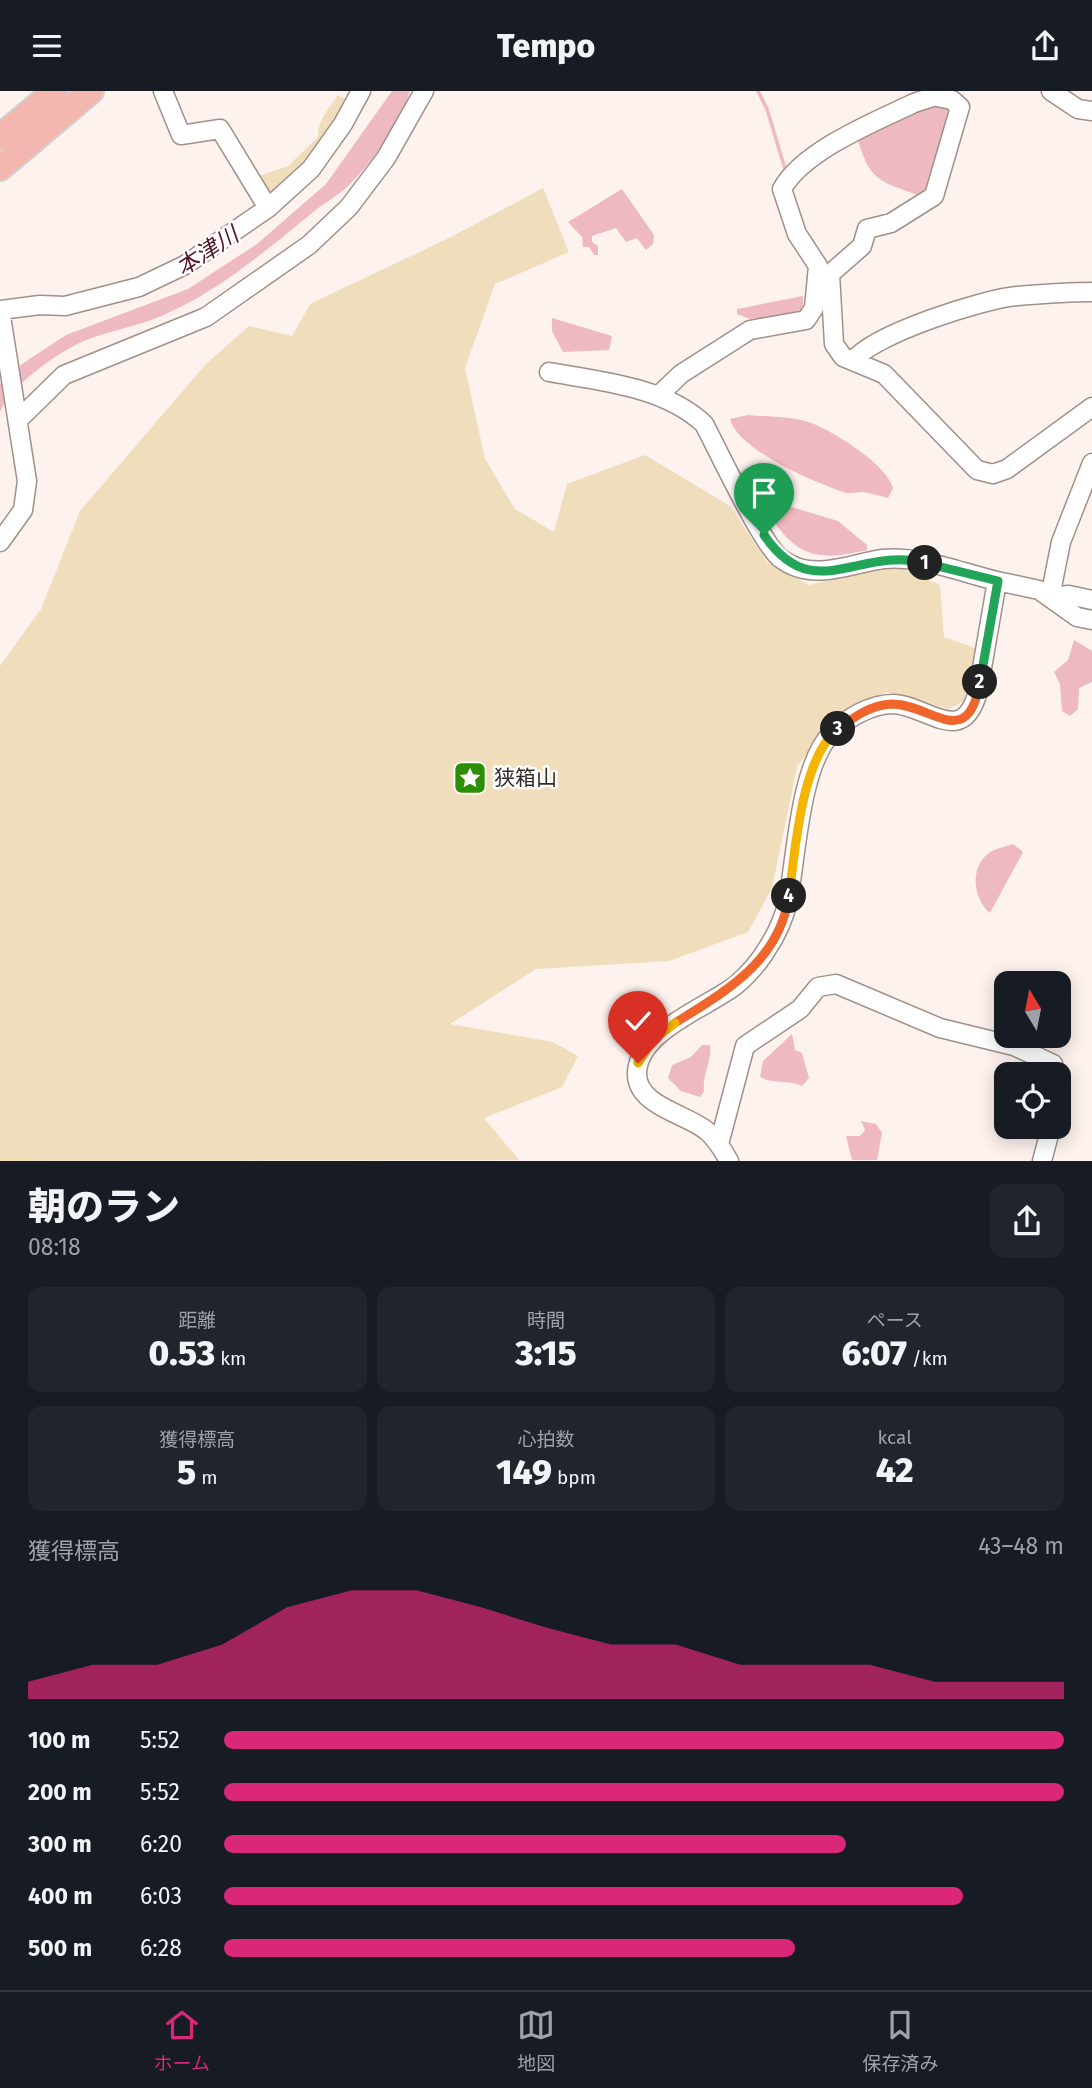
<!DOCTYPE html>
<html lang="ja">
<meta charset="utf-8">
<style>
body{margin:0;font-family:"Fira Sans","Noto Sans JP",sans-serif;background:#20242c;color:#f1f3f6;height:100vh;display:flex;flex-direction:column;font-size:26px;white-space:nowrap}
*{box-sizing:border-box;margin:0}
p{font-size:23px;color:#9ea1a6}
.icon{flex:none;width:38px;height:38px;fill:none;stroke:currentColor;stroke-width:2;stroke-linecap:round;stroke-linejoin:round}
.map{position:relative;height:1070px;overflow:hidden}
.panel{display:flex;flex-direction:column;background:#171b24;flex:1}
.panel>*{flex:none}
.needle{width:46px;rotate:350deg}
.buttons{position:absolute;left:994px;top:880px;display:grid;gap:14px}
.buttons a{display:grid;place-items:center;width:77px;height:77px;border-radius:14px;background:#171b24;box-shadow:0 4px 18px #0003;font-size:35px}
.pin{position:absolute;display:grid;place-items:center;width:60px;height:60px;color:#fff;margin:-72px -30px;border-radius:50% 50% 50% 0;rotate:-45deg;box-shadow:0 0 7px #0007}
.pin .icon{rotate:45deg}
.km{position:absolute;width:35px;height:35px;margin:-18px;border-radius:50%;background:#222;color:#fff;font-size:19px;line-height:35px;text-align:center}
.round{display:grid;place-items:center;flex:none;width:74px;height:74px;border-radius:14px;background:#20242c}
.overview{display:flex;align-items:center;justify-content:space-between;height:119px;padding:0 28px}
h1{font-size:38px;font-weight:800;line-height:52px}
.stats{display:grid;grid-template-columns:repeat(3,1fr);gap:10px;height:119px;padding:7px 28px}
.stats div{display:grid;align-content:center;border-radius:14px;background:#20242c;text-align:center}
.stats b{font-size:35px;font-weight:800}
.stats small{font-size:19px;font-weight:400}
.stats p{font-size:19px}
.chart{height:196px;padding:14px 28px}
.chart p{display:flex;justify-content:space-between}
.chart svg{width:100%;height:126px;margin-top:7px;fill:#db2777;opacity:.7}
ul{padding:0 28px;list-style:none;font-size:23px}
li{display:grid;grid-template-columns:112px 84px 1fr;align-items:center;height:52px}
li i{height:18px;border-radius:9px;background:#db2777}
header{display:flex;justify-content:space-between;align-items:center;height:91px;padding:0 28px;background:#171b24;font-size:32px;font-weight:800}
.menu{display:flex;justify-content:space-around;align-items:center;height:98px;border-top:2px solid #363941;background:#171b24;font-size:19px;color:#9ea1a6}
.menu a{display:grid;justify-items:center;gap:4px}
.menu .on{color:#db2777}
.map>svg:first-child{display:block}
.green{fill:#efddbb}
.water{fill:#efb9c1}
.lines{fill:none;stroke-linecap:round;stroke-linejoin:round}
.stream{stroke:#efb9c1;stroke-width:3.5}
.minor-casing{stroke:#a19089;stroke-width:21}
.highway-casing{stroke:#d2d1d0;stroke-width:28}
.minor{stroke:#fff;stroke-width:18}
.highway{stroke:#f4b7af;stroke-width:24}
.split-1-casing{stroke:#fff;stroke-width:14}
.split-2-casing{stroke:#fff;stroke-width:14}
.split-3-casing{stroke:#fff;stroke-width:14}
.split-4-casing{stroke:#fff;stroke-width:14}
.split-5-casing{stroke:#fff;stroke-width:14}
.split-6-casing{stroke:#fff;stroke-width:14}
.split-1{stroke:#22a559;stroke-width:9}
.split-2{stroke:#22a559;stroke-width:9}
.split-3{stroke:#f0652b;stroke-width:9}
.split-4{stroke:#f5b400;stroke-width:9}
.split-5{stroke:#f0652b;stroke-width:9}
.split-6{stroke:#f5b400;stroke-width:9}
.labels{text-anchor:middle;stroke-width:5;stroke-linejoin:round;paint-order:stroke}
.poi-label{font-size:21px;fill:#332c29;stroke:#fff;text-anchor:start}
.water-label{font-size:23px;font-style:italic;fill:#551627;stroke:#fff}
</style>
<header><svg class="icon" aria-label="menu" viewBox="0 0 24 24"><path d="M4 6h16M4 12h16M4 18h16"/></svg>Tempo<svg class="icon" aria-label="share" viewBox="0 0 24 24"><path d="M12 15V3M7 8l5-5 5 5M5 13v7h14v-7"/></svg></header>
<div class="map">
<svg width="1092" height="1070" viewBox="0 0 1092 1070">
<rect width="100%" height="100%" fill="#fdf2ed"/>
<path class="green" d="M338 4 351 11 336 37 269 112 256 86 288 75 318 46C317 30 329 17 338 4Z
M543 97 569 161 495 193 465 277 485 368 515 418 554 441 567 393 645 364 730 415 767 471 809 494 895 474 940 494 944 546 975 557 964 610 949 618 886 601 831 630 797 676 772 797 748 841 669 870 536 878 450 933 553 951 578 965 562 996 484 1027 519 1069 0 1070V575L41 518 80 420 205 274 249 235 292 245 310 213 451 146Z"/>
<path class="water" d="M392 0H410C400 32 374 69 350 93 339 104 324 112 312 122 264 161 217 202 159 226 135 236 108 240 84 250 58 261 10 295 0 321V293L22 273 66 244 188 198 257 153 326 93Z
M931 13 949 17 952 21 930 96 921 105C879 90 870 91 857 46Z
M622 98 654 144 653 153 646 159 637 147 626 151 616 137 592 145V151L598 155V164H594L589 156H583L582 146 568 131Z
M803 205V222L750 228 737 223V218Z
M552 227 612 245 609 259 563 261 552 240Z
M748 324C768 326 795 325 814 333 837 343 886 373 893 397L888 407C880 405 871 402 862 401 856 401 852 403 846 402 815 392 738 359 730 328Z
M775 411 838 430 867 454V459C823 469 800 469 773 429L777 419Z
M1074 549 1092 560V591L1079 597 1078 618 1070 625 1062 620 1060 593 1054 581 1068 569Z
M1013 753 1023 761 990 822C972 807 969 773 992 760 998 757 1007 755 1013 753Z
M792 943 795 959 802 962 809 987 802 995C787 988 775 994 760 986L763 970Z
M702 954H710C712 972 702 982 704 1000L700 1006 681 1000 668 987 672 974 691 966Z
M861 1030 876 1033 882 1042 877 1069H852L846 1045H860L865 1039Z"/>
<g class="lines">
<path class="stream" d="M758 0 767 18 786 81"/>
<defs>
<path id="minor" d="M163 0 181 44 220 38 268 117
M1051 0 1078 18 1092 20
M937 6 952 9 960 16 934 105 891 132 867 138 862 155 830 183 834 253 843 266 884 283 977 379 993 383 1007 378 1092 316
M0 219 40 214 65 215 139 196 185 174 268 117 311 78 343 33 361 0
M0 219 27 390 23 419 0 451
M854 269C874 243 983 208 1017 205 1042 203 1067 201 1092 201
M549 281C601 290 665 296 704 333 719 361 761 451 780 467 812 492 848 473 883 468 920 464 962 482 997 490
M659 304 681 283 750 239 806 229 814 217 818 175 797 143 782 98C803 60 874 31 912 13 922 8 934 8 941 0
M19 328 64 284 206 226 309 154 349 116 386 67 424 0
M1092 372 1061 451 1050 506 1069 504 1092 509
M719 1053 745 955 800 918 818 896 836 893 940 937 1014 955 1053 973 1056 984
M729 1070C723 1059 716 1048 707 1040 687 1023 636 1015 637 982 638 940 708 916 736 894 747 885 760 870 767 858 777 843 784 827 788 810 796 767 800 673 832 642 847 627 871 613 893 613 927 614 963 658 978 600L997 490 1039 499 1077 526 1092 529
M1042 1070 1051 1036"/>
<path id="highway" d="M0 46 55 0
M0 77 91 0"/>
</defs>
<use href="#minor" class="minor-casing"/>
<use href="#highway" class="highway-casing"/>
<use href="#minor" class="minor"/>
<use href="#highway" class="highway"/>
</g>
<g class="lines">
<defs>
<path id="split-1" d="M764 444C813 516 858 455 925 472"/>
<path id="split-2" d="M925 472 998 490 980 591"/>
<path id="split-3" d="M838 638C854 626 870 614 892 613 931 613 968 662 980 591"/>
<path id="split-4" d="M789 805C795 761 801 667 838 638"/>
<path id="split-5" d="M675 932C726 900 779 871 789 805"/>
<path id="split-6" d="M638 972 652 950 675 932"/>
</defs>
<use href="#split-1" class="split-1-casing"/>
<use href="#split-2" class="split-2-casing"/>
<use href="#split-3" class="split-3-casing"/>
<use href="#split-4" class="split-4-casing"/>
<use href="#split-5" class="split-5-casing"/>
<use href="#split-6" class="split-6-casing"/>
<use href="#split-1" class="split-1"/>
<use href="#split-2" class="split-2"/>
<use href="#split-3" class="split-3"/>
<use href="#split-4" class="split-4"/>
<use href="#split-5" class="split-5"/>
<use href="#split-6" class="split-6"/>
</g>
<defs>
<symbol id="sight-square" viewBox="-11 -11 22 22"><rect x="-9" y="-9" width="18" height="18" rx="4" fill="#2e8e02" stroke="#fff"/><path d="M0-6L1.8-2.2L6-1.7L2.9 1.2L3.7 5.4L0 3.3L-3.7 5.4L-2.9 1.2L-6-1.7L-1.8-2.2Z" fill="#fff"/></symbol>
</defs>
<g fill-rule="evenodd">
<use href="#sight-square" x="451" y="668" width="38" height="38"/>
</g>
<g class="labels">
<g class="poi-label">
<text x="494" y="694">狭箱山</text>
</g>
<g class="water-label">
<text transform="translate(207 160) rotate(-33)" y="8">本津川</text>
</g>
</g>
</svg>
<div class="buttons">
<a><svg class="needle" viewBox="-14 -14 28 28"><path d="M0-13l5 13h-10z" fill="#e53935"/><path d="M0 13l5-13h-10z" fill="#9ea1a6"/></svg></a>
<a><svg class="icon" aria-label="locate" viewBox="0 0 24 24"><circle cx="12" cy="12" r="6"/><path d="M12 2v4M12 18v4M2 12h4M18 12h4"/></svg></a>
</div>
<div class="pin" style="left:764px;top:444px;background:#1e9e55"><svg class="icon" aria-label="arrive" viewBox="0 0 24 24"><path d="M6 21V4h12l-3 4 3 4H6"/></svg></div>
<div class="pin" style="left:638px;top:972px;background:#d93025"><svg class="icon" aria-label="check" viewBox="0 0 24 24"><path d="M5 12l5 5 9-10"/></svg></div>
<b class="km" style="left:925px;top:472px">1</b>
<b class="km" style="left:980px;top:591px">2</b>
<b class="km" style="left:838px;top:638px">3</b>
<b class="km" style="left:789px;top:805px">4</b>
</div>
<section class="panel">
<div class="overview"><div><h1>朝のラン</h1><p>08:18</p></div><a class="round"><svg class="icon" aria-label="share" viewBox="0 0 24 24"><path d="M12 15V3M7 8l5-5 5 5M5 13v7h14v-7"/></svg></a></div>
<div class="stats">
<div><p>距離</p><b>0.53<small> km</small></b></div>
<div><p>時間</p><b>3:15</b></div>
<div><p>ペース</p><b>6:07<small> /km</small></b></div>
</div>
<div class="stats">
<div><p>獲得標高</p><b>5<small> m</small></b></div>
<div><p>心拍数</p><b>149<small> bpm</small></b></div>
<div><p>kcal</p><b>42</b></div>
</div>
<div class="chart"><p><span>獲得標高</span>43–48 m</p>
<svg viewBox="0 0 160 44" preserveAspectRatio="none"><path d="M0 44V38L10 32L20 32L30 25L40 12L50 6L60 6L70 12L80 19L90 25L100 25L110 32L120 32L130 32L140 38L150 38L160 38V44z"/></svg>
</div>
<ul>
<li><b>100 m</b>5:52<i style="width:100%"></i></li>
<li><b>200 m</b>5:52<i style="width:100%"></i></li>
<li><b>300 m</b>6:20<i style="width:74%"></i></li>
<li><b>400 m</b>6:03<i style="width:88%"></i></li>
<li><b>500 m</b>6:28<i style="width:68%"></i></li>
</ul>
</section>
<nav class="menu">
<a class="on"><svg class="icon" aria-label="home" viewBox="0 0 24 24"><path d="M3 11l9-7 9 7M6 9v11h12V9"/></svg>ホーム</a>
<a><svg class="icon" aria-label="map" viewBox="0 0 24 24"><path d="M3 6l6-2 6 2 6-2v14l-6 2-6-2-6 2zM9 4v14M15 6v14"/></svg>地図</a>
<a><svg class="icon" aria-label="saved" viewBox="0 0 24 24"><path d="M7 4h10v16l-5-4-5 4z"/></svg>保存済み</a>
</nav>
